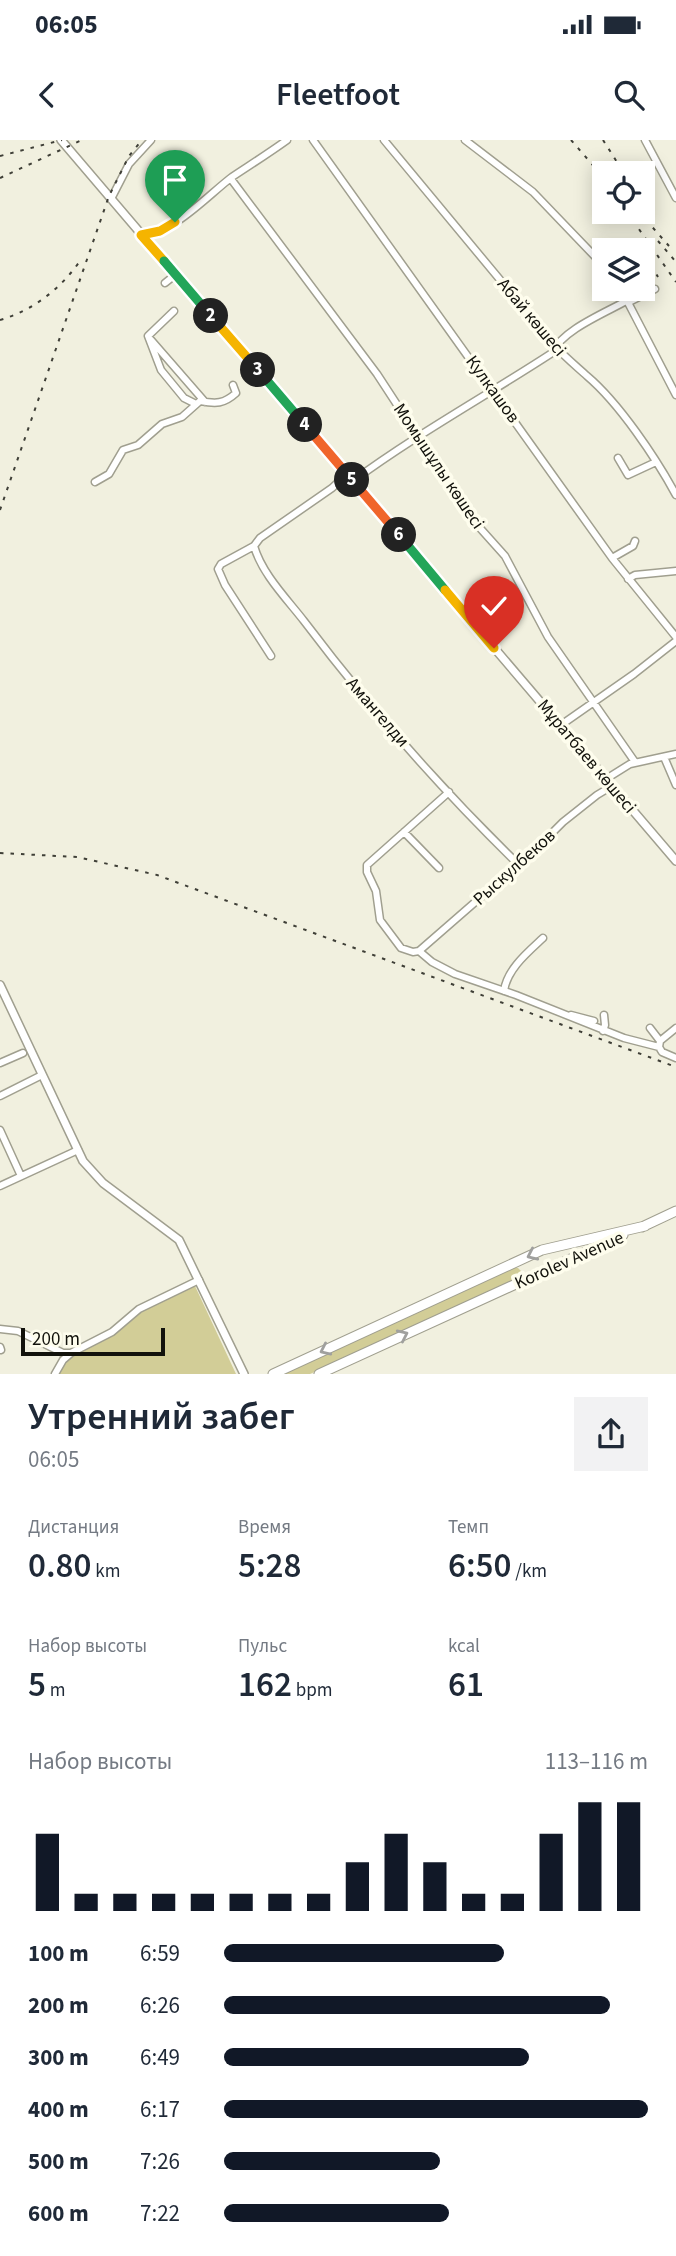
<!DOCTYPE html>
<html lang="ru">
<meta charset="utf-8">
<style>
body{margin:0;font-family:"Source Sans 3",sans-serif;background:#f2f2f3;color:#1f2937;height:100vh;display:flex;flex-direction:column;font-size:26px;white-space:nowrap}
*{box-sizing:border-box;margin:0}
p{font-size:23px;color:#747a83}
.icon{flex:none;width:38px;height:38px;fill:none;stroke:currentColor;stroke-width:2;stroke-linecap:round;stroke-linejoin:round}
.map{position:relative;height:1234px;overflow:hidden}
.sheet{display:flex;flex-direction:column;background:#fff;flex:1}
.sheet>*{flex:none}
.tools{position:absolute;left:592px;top:21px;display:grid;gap:14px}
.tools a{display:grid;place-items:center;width:63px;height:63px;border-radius:0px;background:#fff;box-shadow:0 4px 18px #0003;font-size:35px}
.scale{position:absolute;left:21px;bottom:18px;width:144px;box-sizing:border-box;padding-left:7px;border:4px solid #12120c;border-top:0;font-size:19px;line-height:24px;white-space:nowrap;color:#12120c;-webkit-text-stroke:5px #fefded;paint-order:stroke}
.pin{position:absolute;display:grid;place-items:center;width:60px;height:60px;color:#fff;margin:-72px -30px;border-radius:50% 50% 50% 0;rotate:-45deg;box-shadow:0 0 7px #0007}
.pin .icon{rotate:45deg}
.km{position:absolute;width:35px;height:35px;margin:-18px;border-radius:50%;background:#222;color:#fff;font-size:19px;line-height:35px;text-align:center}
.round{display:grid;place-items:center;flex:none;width:74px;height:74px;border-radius:0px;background:#f2f2f3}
.head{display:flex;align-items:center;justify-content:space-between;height:119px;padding:0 28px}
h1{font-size:38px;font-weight:600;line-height:52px}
.stats{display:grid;grid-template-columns:repeat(3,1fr);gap:10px;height:119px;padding:7px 28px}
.stats div{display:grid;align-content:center}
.stats b{font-size:35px;font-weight:600}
.stats small{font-size:19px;font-weight:400}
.stats p{font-size:19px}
.chart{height:196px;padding:14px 28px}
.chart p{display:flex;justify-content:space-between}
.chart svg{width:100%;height:126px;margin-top:7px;stroke:#111827;stroke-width:6}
ul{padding:0 28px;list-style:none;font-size:23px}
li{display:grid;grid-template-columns:112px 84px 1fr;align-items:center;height:52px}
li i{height:18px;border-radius:9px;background:#111827}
.status{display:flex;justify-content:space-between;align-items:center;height:49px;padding:0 35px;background:#fff;direction:ltr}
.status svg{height:19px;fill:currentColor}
header{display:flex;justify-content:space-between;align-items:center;height:91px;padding:0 28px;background:#fff;font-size:32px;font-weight:600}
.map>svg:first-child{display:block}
.green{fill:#d2cd97}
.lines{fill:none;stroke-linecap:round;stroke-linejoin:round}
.minor-casing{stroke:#a09f8f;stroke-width:9}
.tertiary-casing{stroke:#a09f8f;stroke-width:10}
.primary-casing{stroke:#a09f8f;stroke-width:11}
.minor{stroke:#fff;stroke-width:6}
.tertiary{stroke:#fff;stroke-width:7}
.primary{stroke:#fff;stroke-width:9}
.rail{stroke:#3f3f37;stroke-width:2;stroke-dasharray:3.5 7;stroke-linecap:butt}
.oneway{stroke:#a0a09e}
.split-1-casing{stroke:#fff;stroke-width:14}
.split-2-casing{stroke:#fff;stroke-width:14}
.split-3-casing{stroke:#fff;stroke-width:14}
.split-4-casing{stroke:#fff;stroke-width:14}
.split-5-casing{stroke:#fff;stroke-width:14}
.split-6-casing{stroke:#fff;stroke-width:14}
.split-7-casing{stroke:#fff;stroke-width:14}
.split-8-casing{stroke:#fff;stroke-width:14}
.split-1{stroke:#f5b400;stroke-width:9}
.split-2{stroke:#22a559;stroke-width:9}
.split-3{stroke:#f5b400;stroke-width:9}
.split-4{stroke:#22a559;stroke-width:9}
.split-5{stroke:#f0652b;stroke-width:9}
.split-6{stroke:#f0652b;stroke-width:9}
.split-7{stroke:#22a559;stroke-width:9}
.split-8{stroke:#f5b400;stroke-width:9}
.labels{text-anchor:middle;stroke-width:7;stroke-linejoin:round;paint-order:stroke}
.street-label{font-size:18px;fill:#12120c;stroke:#fefded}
</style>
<div class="status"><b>06:05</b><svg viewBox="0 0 49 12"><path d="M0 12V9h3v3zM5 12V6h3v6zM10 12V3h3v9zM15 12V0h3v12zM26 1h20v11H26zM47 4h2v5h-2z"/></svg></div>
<header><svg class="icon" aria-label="back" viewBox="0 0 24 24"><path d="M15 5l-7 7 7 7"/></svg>Fleetfoot<svg class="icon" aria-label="search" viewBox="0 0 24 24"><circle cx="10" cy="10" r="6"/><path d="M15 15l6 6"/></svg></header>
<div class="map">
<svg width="676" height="1234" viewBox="0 0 676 1234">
<rect width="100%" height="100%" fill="#f1f0df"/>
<path class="green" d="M514 1128H518L521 1131 518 1138 310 1234H282Z
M195 1146 236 1234H59L69 1218 123 1188 145 1169Z"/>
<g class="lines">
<defs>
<path id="minor" d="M313 0 612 418 676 497
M384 0 555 206C565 217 576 226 587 236 619 263 656 318 676 355
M465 0 533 52 604 126
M645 0 676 58
M231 39 377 234 471 378 505 416 548 497 635 622
M111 59 129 24 151 0
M141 95C173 94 207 56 232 37 250 25 269 13 287 0
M165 143 175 135
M621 149 676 255
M629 162 655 149
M174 171 148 196 161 230 184 258 196 264
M151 200 205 262
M618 318 628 335 656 322
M353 341C417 294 486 256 552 213 562 190 605 173 628 160
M95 342 109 334 123 310 138 305 162 284 182 277 200 261C216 264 224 264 236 253L233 245
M254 406C262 434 287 459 304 481 369 567 441 649 519 725
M612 418 633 406 635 401
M628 439 635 435 676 431
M271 516 225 445 218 429 221 424 254 406 260 398 332 348 347 334
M561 585 634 534 676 501
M664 617 676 645
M606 639 630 624 676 614
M449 652 367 725V732L376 751 380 780 401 808 413 812 419 811 432 822 455 834 516 855 624 898 659 907
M404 692 439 728
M419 811 535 710 563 682 597 655 612 646
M504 851C507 829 528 812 543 798
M571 875 594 881
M650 888 660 901
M676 888 660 901 659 907 662 912 676 918
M603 891 605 885 604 875
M0 923 23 913
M0 956 42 935
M0 990 21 1036
M0 1046 78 1010
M0 1189 18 1191 63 1213H70
M0 1207 1 1210
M55 1234 63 1220 71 1213 112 1192 139 1169 199 1140"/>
<path id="tertiary" d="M61 0 676 721
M0 845 83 1021 103 1043 179 1100 244 1234"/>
<path id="primary" d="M642 1087 676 1071
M273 1234 542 1110 645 1086
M319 1234 623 1095"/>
</defs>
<use href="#minor" class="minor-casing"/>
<use href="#tertiary" class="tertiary-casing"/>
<use href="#primary" class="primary-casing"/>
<use href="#minor" class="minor"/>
<use href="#tertiary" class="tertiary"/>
<use href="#primary" class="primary"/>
<path class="rail" d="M571 0 604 38
M603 0 624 33
M0 16 62 0
M0 38 82 0
M627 72 676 142
M639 72 669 106
M658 101 676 122
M641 107 658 137
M0 180C34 170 62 148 82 118
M0 370 109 56 129 16 142 0
M0 713 77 717 157 735 676 927"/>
</g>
<defs><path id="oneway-chevron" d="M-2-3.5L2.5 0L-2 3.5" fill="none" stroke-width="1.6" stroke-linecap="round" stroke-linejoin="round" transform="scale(1.75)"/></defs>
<g class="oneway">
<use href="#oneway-chevron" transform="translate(532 1115) rotate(155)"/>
<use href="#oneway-chevron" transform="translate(403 1195) rotate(-25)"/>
<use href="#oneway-chevron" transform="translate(325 1210) rotate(155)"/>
</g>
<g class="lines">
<defs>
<path id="split-1" d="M164 121 141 95 160 91 175 82"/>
<path id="split-2" d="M164 121 211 176"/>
<path id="split-3" d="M211 176 258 230"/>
<path id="split-4" d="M258 230 305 285"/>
<path id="split-5" d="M305 285 352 340"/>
<path id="split-6" d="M352 340 399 395"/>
<path id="split-7" d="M399 395 445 450"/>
<path id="split-8" d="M445 450 494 508"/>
</defs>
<use href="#split-1" class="split-1-casing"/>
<use href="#split-2" class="split-2-casing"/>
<use href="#split-3" class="split-3-casing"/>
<use href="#split-4" class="split-4-casing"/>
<use href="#split-5" class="split-5-casing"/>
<use href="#split-6" class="split-6-casing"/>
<use href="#split-7" class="split-7-casing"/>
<use href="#split-8" class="split-8-casing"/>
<use href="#split-1" class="split-1"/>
<use href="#split-2" class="split-2"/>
<use href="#split-3" class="split-3"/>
<use href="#split-4" class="split-4"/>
<use href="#split-5" class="split-5"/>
<use href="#split-6" class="split-6"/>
<use href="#split-7" class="split-7"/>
<use href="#split-8" class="split-8"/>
</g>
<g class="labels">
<g class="street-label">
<text transform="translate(532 177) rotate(50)" y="6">Абай көшесі</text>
<text transform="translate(493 249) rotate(54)" y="6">Кулкашов</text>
<text transform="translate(439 326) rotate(56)" y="6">Момышұлы көшесі</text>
<text transform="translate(378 572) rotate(49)" y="6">Амангелди</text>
<text transform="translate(587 616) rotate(50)" y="6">Мұратбаев көшесі</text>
<text transform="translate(514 727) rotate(-42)" y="6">Рыскулбеков</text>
<text transform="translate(569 1120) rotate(-24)" y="6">Korolev Avenue</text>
</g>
</g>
</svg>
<div class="tools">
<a><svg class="icon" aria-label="locate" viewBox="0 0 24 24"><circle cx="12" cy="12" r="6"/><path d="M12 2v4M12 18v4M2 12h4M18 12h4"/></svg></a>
<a><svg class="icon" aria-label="layers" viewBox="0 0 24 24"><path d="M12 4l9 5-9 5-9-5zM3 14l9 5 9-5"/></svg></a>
</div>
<div class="scale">200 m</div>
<div class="pin" style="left:175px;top:82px;background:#1e9e55"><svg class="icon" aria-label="arrive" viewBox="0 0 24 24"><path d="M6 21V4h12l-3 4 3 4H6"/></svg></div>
<div class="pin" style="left:494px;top:508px;background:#d93025"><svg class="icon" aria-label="check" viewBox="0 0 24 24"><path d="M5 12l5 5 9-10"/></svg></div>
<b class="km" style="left:211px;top:176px">2</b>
<b class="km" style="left:258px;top:230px">3</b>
<b class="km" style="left:305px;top:285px">4</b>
<b class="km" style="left:352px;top:340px">5</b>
<b class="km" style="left:399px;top:395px">6</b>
</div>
<section class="sheet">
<div class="head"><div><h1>Утренний забег</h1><p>06:05</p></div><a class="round"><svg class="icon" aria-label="share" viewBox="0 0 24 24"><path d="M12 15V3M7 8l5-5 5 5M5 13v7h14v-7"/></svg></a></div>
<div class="stats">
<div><p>Дистанция</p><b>0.80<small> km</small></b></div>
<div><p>Время</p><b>5:28</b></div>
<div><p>Темп</p><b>6:50<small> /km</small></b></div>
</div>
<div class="stats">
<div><p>Набор высоты</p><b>5<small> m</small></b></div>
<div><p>Пульс</p><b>162<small> bpm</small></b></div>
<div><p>kcal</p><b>61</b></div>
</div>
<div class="chart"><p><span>Набор высоты</span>113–116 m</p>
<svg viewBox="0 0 160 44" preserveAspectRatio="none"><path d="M5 44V17M15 44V38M25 44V38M35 44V38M45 44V38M55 44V38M65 44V38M75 44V38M85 44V27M95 44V17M105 44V27M115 44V38M125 44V38M135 44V17M145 44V6M155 44V6"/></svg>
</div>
<ul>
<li><b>100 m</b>6:59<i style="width:66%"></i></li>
<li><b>200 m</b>6:26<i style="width:91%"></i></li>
<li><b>300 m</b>6:49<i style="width:72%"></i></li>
<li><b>400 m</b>6:17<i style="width:100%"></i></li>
<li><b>500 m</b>7:26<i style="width:51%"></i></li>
<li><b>600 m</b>7:22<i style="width:53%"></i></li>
</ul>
</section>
